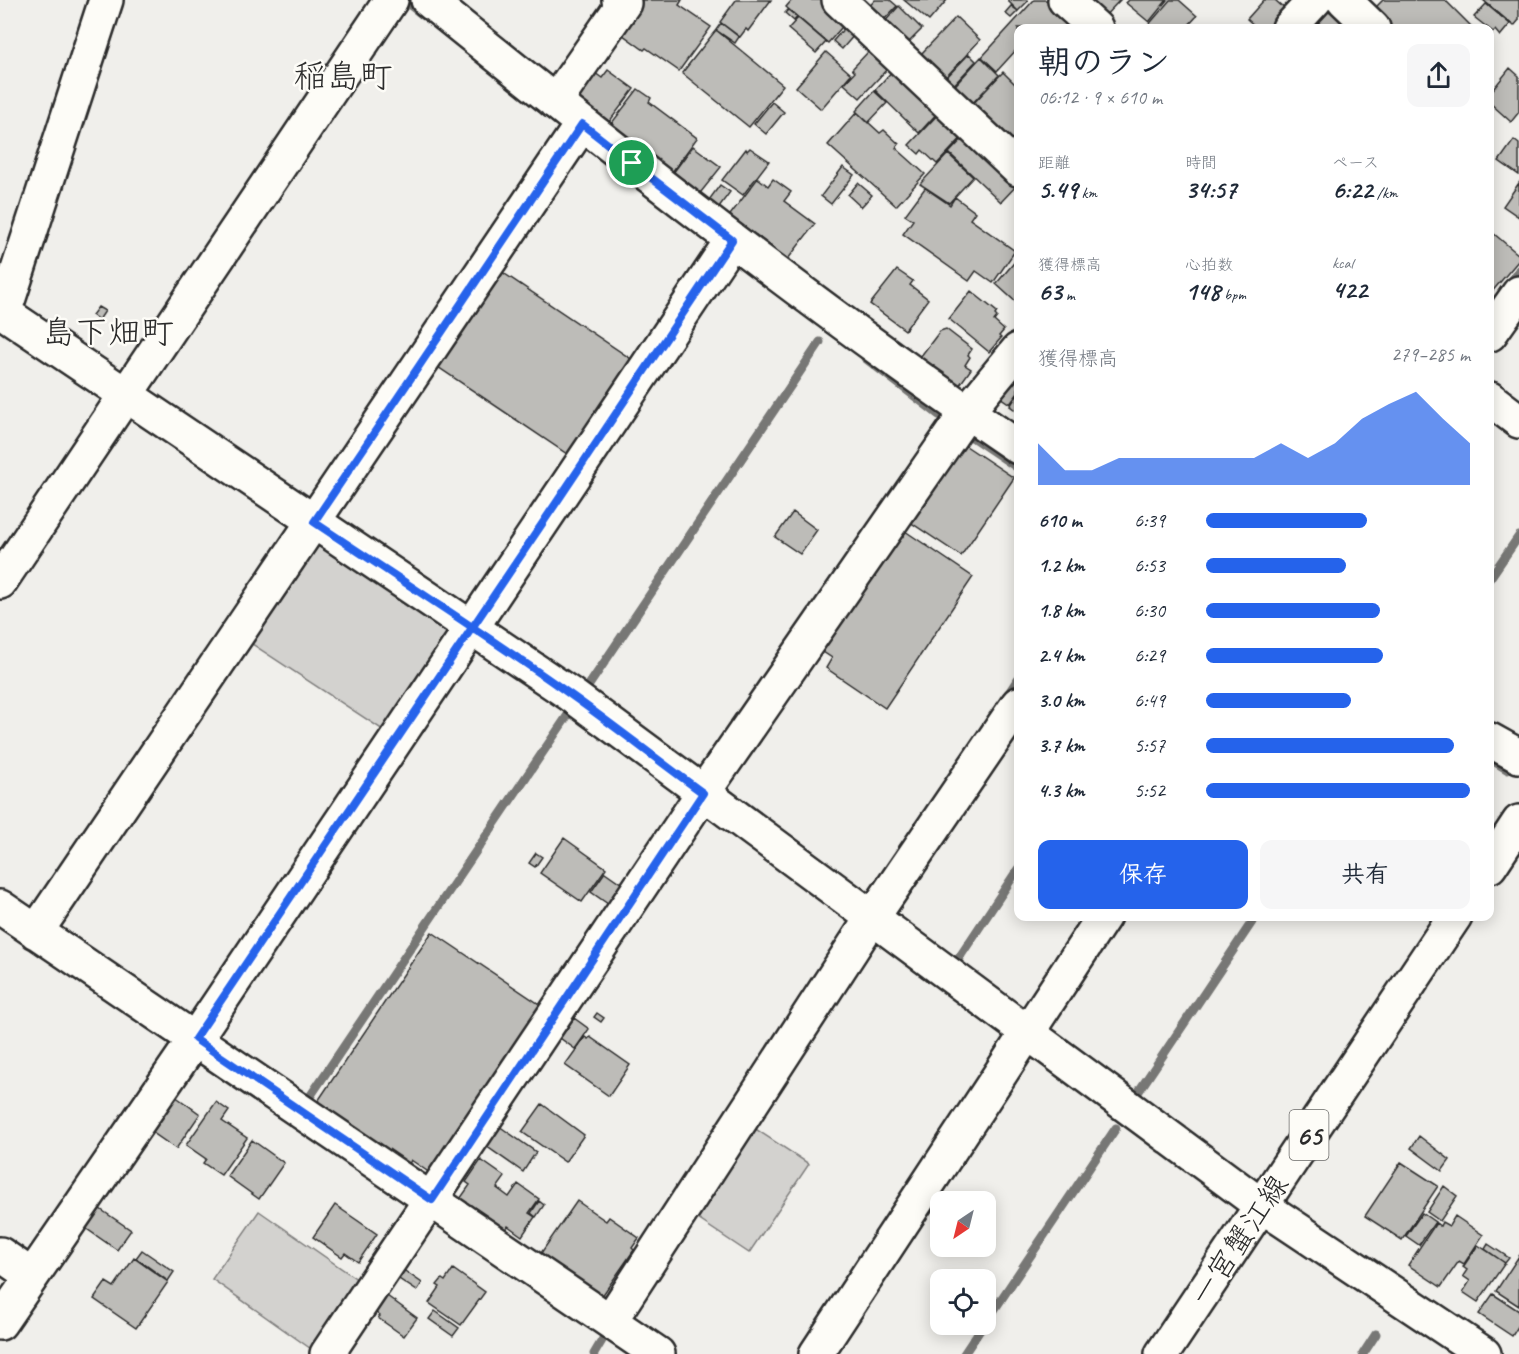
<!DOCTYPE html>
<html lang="ja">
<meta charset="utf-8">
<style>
body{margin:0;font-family:Caveat,"Klee One",sans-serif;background:#f6f6f7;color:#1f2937;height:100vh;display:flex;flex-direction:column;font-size:22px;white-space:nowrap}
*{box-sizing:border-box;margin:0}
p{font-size:20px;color:#747a83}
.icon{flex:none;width:33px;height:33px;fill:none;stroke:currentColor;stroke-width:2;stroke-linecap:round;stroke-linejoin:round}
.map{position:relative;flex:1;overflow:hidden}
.drawer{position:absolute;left:1014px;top:24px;width:480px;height:897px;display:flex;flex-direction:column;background:#fff;border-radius:12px;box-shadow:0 3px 15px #0003}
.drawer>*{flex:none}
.needle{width:39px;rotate:215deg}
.buttons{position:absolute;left:930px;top:1191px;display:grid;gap:12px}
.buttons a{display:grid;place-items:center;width:66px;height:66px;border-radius:12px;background:#fff;box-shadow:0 3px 15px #0003;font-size:30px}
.pin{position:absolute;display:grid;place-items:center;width:51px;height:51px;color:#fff;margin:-26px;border:3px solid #fff;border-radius:50%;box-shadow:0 2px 6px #0007}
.round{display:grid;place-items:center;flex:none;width:63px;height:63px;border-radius:12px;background:#f6f6f7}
.overview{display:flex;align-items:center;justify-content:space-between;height:102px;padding:0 24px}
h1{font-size:33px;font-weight:600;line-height:45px}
.metrics{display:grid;grid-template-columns:repeat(3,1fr);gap:9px;height:102px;padding:6px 24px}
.metrics div{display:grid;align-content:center}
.metrics b{font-size:26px;font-weight:600}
.metrics small{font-size:16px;font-weight:400}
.metrics p{font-size:16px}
.chart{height:168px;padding:12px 24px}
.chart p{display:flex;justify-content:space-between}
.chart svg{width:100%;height:108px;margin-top:6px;fill:#2563eb;opacity:.7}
.button{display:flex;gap:12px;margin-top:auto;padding:12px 24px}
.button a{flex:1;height:69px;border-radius:12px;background:#2563eb;color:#fff;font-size:24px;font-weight:600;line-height:69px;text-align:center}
.button a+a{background:#f6f6f7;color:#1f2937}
ul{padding:0 24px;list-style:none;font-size:20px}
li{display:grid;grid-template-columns:96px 72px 1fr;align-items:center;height:45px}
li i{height:15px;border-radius:8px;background:#2563eb}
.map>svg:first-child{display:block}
.green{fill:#d3d2cf;stroke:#7f7e7d;stroke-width:1.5}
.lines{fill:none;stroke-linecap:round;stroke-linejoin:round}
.stream{stroke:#777775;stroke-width:9}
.building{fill:#bdbcb8;stroke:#2b2b2b;stroke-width:1.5}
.minor-casing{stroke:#2b2b2b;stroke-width:38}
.major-casing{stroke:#2b2b2b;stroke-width:38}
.minor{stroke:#fdfcf7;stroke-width:33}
.major{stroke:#fdfcf7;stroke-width:33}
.route-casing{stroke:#fff;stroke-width:12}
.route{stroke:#2563eb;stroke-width:8}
.labels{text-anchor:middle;stroke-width:5;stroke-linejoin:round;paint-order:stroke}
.shield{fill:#fdfcf7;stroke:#6a6a68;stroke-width:1.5}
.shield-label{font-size:28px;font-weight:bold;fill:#2b2b2b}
.street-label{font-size:30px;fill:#2b2b2b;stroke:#fdfcf7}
.quarter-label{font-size:33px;fill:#2b2b2b;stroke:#fdfcf7}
</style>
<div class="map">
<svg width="1519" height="1354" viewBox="0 0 1519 1354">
<rect width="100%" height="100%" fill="#f0efeb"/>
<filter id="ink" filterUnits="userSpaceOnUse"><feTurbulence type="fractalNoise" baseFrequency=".0167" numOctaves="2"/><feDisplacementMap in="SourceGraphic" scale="12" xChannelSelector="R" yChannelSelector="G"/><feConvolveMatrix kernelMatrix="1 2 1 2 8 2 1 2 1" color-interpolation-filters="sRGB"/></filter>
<g filter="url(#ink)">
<path class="green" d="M322 537 448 625 451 641 389 734 243 638Z
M748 1124 809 1164 749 1253 689 1213Z
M259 1211 361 1282 314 1351 212 1279Z"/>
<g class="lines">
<path class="stream" d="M406 2 424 16
M1507 288 1519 270
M865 358 939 415
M966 433 1018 468
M1490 578 1519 536
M587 688 820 342
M1005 699 1018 679
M1490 759 1508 770
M957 961 1018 869
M1139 1091 1256 916
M307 1101 572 709
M986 1322 1116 1128
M594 1354 607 1332
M964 1354 984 1324
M1363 1354 1376 1334"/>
</g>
<path class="building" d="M641 0H682L679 5 711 27 679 71 646 48 644 50 619 32Z
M736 0H771L748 31 746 29 740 37 720 22Z
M792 0H825L848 20 828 43 786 7Z
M875 0H890L897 6 878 26 864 12Z
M904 0H947L929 21Z
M1009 0H1027L1028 1 1018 11 1008 1Z
M1034 0H1048L1079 28H1042L1039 26 1037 28H1018V48L997 71 982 57Z
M1079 0H1120L1100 21Z
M1129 0H1167L1149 22 1126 3Z
M1170 0H1179L1197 16 1186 28H1146Z
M1264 0H1275L1286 10 1268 28H1257L1247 19Z
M1383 0H1445L1473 28H1390L1372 11Z
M1483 0H1519V20L1514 26Z
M1486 4 1510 24 1500 36 1495 30 1493 32 1474 17Z
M899 6 922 29 903 48 880 27Z
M1011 6 1018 11 1011 18 1005 13Z
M1333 7 1349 21 1342 28H1313Z
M788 10 797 17 794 21 785 13Z
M956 17 980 40 946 77 921 54Z
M798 18 826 42 816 53 788 29Z
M721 23 739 37 735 43 716 30Z
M846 26 855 34 842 49 833 41Z
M716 30 783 85 749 127 682 73Z
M826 52 851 74 821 109 796 87Z
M868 52 871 55 874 53 889 67 860 98 844 84 855 72 852 69Z
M969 54 976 61 948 91 940 84Z
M981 57 999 75 967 109 949 92Z
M895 68 940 110 919 133 875 90Z
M1510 68 1519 76V112L1511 122 1490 103V93Z
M608 70 634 89 606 126 573 102 595 73 602 78Z
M1003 72 1018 87V150L971 106Z
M638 89 651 98 649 102 697 138 672 172 611 124Z
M874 91 887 103 868 123 856 111Z
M772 102 784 112 766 134 754 124Z
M943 109 967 132 937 164 922 150 919 154 909 145Z
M857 112 880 133 884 130 899 144 896 148 925 174 896 206 828 145Z
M967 134 1018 184 1001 202 949 153Z
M1514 140 1519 144V175L1499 161Z
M693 146 721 167 697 197 670 177Z
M750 148 769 161 743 195 722 180 746 149 747 151Z
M948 154 973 177 949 203 920 184Z
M843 167 854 175 831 204 821 196Z
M758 178 768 186 773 179 791 192 784 201 815 224 788 259 756 235 753 239 727 219Z
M858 183 872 195 861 207 848 195Z
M1519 183V217L1503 206Z
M720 185 730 192 716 211 706 204Z
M925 188 950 205 955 197 975 212 970 219 1015 251 993 283 976 271 969 281 903 234 913 220 905 215Z
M1493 233 1519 255V260L1490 294V237Z
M1018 258V304L996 284Z
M496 268 637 363 573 458 432 363Z
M897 270 913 281 910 285 928 299 905 330 870 304Z
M971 291 997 312 995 315 997 317 994 321 1004 330 999 336 1001 338 989 352 949 319Z
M98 307 105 311 99 320 92 315Z
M946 329 972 349 968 355 970 357 965 365 971 369 956 390 917 361 940 331Z
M1018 372V393L1010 404 1000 397Z
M1018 394V412L1010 406Z
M960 442 1014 478 961 556 907 520Z
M793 512 817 530 800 554 775 537Z
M902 529 973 577 885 708 826 668 832 658 820 650Z
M564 838 606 868 582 902 540 873Z
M536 853 542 857 535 867 529 863Z
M605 872 622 884 608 904 591 892Z
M432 932 542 1006 430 1173 411 1160 408 1166 316 1104Z
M597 1013 604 1018 601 1022 594 1017Z
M574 1018 589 1029 575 1049 560 1038Z
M585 1037 588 1039 590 1037 630 1065 609 1096 565 1065Z
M175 1096 200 1114 176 1149 146 1128Z
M216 1102 229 1111 222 1121 247 1138 221 1175 203 1163 206 1159 186 1145Z
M542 1104 584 1135 565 1162 522 1132Z
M499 1126 536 1152 523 1172 486 1146Z
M1419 1136 1450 1160 1442 1171 1411 1148Z
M252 1140 284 1163 259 1199 227 1176Z
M481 1160 505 1177 497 1188 509 1197 518 1184 539 1199 529 1213 535 1217 522 1236 508 1226 504 1231 460 1199 470 1185 466 1182Z
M1401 1162 1438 1186 1402 1240 1365 1216Z
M1444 1186 1457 1196 1440 1221 1427 1212Z
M539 1201 544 1205 536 1217 531 1213Z
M577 1201 606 1221 609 1217 639 1238 632 1248 634 1250 602 1296 541 1253Z
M335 1205 377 1234 358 1262 345 1253 342 1257 313 1237Z
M97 1207 131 1230 117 1250 84 1227Z
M1422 1213 1435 1222 1419 1245 1406 1236Z
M1455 1216 1483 1235 1464 1264 1459 1261 1441 1287 1408 1265 1436 1223 1440 1226 1442 1222 1449 1226Z
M1488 1244 1509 1258 1505 1263 1485 1249Z
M1478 1245 1505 1263 1478 1302 1463 1292 1470 1281 1463 1276 1467 1270 1463 1267Z
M142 1250 174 1272 168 1281 136 1258Z
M1519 1256V1306L1496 1291Z
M134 1258 168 1282 136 1328 94 1299 106 1282 114 1287Z
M402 1269 422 1283 417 1291 396 1277Z
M453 1269 485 1292 461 1325 429 1303 440 1287 437 1285 442 1279 445 1281Z
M1493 1294 1519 1311V1325L1512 1336 1479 1314Z
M387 1296 417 1318 404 1336 378 1318 380 1316 375 1312Z
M435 1311 459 1328 453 1336 429 1319Z"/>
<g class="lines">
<defs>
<path id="minor" d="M428 0C620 155 815 308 1018 447
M839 0 1018 169
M1065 0 1096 28
M1344 0 1373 28
M1289 28 1315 0
M555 102 624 3 619 0
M0 310 570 694 1262 1206 1484 1354
M4 313 106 0
M1490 334 1519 293
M1490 399 1519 421
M0 582 391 0
M1490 740 1519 756
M0 907 658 1354
M36 932 582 124
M0 1254 32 1276
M610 1321 872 918 1018 704
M0 1323 195 1039 732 240
M327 1354 703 793 967 412 1018 350
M816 1354 1104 916"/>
<path id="major" d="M1490 866 1519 822
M1162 1354 1455 916"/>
</defs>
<use href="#minor" class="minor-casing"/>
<use href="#major" class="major-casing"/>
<use href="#minor" class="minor"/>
<use href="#major" class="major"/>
</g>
</g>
<g class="lines" filter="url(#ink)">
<defs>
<path id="route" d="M632 163 732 240C554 507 375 773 195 1039L432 1200 703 793C659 761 616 727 571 695 487 635 399 579 314 522L582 124 632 163"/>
</defs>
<use href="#route" class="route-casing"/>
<use href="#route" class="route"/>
</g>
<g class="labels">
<rect class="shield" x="1289.5" y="1110" width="39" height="50" rx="4.5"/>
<g class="shield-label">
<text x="1309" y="1145">65</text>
</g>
<g class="street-label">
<text transform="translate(1239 1240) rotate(-56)" y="10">一宮蟹江線</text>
</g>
<g class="quarter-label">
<text x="343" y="87">稲島町</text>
<text x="108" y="343">島下畑町</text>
</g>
</g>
</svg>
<div class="buttons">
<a><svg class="needle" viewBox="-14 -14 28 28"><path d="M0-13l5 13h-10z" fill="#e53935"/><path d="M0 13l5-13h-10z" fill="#747a83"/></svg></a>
<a><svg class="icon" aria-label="locate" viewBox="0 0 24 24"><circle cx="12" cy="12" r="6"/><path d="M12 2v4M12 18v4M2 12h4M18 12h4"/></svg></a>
</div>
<div class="pin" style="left:632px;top:163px;background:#1e9e55"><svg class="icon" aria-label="arrive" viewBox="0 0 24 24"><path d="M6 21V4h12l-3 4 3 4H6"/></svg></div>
<section class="drawer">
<div class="overview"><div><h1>朝のラン</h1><p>06:12 · 9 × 610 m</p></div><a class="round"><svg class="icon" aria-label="share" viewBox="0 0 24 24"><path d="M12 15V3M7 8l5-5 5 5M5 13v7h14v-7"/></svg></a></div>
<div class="metrics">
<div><p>距離</p><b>5.49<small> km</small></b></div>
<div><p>時間</p><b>34:57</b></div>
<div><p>ペース</p><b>6:22<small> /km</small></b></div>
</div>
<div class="metrics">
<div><p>獲得標高</p><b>63<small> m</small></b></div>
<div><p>心拍数</p><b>148<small> bpm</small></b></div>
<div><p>kcal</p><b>422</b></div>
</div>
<div class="chart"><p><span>獲得標高</span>279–285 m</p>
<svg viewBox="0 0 160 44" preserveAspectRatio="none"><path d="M0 44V27L10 38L20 38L30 33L40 33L50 33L60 33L70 33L80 33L90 27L100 33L110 27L120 17L130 11L140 6L150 17L160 27V44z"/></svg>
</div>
<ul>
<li><b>610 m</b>6:39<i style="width:61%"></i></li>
<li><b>1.2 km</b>6:53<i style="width:53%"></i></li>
<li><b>1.8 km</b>6:30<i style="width:66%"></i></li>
<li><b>2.4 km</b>6:29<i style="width:67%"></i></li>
<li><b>3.0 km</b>6:49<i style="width:55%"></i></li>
<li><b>3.7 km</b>5:57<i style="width:94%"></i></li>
<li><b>4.3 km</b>5:52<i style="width:100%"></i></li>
</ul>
<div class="button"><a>保存</a><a>共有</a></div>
</section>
</div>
